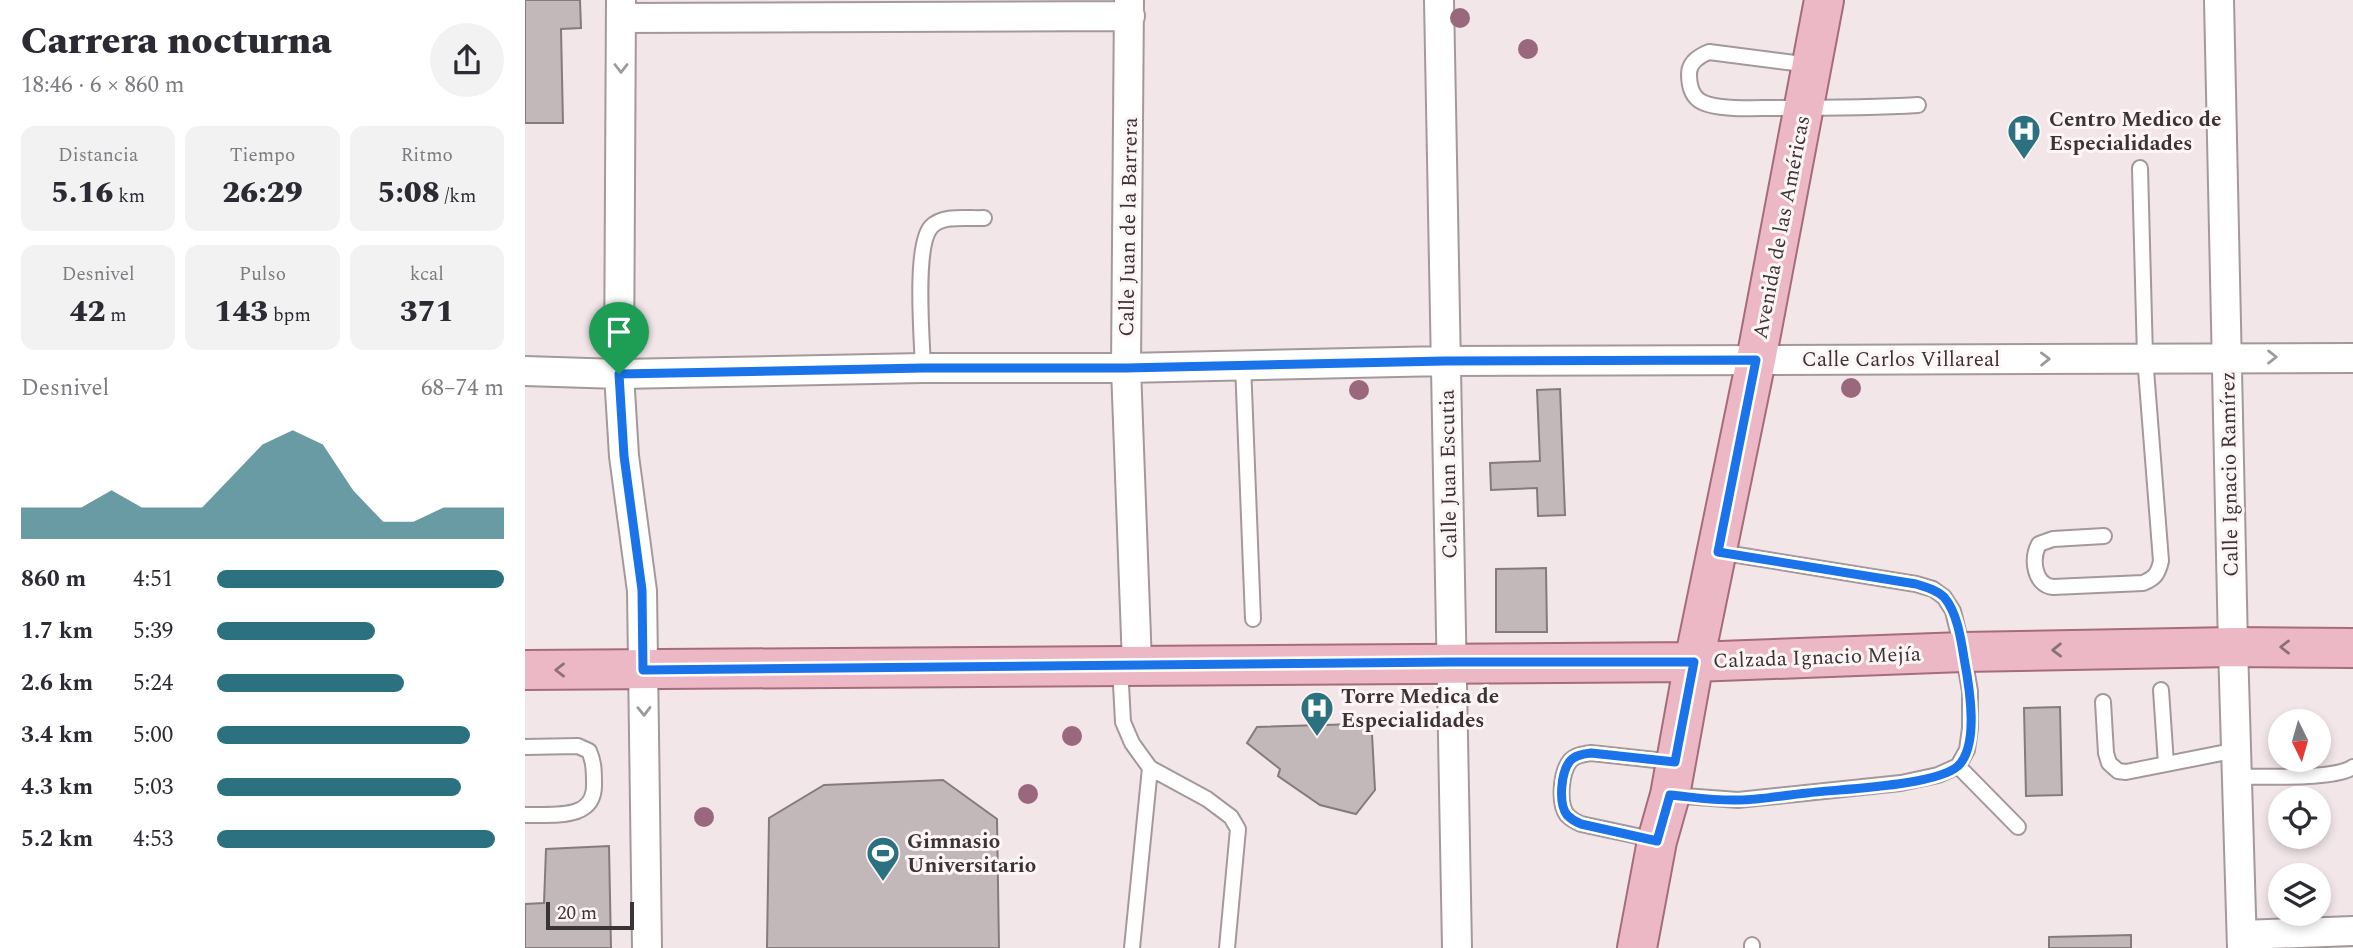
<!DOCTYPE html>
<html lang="es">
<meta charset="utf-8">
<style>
body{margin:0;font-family:Spectral,serif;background:#f2f2f3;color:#2b2b33;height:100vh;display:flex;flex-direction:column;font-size:26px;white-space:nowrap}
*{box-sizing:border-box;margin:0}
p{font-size:23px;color:#7c7c81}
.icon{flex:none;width:38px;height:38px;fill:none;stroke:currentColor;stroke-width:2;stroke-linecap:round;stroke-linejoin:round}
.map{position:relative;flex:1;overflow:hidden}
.drawer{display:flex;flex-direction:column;background:#fff;width:525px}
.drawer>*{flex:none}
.needle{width:46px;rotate:175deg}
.fabs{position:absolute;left:1743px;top:709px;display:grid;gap:14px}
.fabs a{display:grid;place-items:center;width:63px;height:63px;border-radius:50%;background:#fff;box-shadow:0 4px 10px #0003;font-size:35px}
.scale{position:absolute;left:21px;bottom:18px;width:88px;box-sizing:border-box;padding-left:7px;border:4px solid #393536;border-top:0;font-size:19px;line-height:24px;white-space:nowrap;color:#393536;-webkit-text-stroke:5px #fff4f6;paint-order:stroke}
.pin{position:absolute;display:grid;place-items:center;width:60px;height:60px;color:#fff;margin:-72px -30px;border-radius:50% 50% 50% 0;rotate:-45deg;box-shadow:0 0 7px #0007}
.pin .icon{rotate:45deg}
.round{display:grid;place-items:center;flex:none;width:74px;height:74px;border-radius:37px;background:#f2f2f3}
.head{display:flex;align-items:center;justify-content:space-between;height:119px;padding:0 21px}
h1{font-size:38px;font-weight:800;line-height:52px}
.figures{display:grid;grid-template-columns:repeat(3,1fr);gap:10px;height:119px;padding:7px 21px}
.figures div{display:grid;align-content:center;border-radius:14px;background:#f2f2f3;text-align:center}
.figures b{font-size:30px;font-weight:800}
.figures small{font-size:19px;font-weight:400}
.figures p{font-size:19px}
.chart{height:196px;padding:14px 21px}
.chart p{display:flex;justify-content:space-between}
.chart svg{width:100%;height:126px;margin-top:7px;fill:#2b717f;opacity:.7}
ul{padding:0 21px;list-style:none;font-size:23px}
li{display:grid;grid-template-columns:112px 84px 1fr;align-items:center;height:52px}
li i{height:18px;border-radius:9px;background:#2b717f}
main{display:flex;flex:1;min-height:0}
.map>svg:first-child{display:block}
.building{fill:#c2b7b9;stroke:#857b7d;stroke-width:2}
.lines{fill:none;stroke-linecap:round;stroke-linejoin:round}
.service-casing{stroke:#a3999b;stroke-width:18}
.minor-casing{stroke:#a3999b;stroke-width:32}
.primary-casing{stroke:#a56c7b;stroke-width:42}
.service{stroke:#fff;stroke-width:14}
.minor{stroke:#fff;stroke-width:28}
.primary{stroke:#ecb8c6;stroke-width:38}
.tree{fill:#99687d}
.oneway{stroke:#9c9a9a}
.oneway2{stroke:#8a7077}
.route-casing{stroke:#fff;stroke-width:14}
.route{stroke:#1a73e8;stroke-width:9}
.labels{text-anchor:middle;stroke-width:6;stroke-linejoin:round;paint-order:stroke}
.poi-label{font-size:21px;font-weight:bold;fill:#393536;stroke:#fff4f6;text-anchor:start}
.street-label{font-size:21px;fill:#393536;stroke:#fff4f6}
</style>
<main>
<section class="drawer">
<div class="head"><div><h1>Carrera nocturna</h1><p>18:46 · 6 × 860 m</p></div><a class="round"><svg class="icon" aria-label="share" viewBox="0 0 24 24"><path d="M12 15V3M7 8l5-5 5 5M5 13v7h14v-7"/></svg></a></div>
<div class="figures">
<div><p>Distancia</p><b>5.16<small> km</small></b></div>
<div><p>Tiempo</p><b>26:29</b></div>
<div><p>Ritmo</p><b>5:08<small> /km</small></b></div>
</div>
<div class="figures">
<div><p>Desnivel</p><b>42<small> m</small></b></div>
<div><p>Pulso</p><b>143<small> bpm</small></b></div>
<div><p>kcal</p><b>371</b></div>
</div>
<div class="chart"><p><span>Desnivel</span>68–74 m</p>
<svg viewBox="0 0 160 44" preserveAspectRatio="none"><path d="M0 44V33L10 33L20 33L30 27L40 33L50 33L60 33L70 22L80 11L90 6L100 11L110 27L120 38L130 38L140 33L150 33L160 33V44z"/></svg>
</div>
<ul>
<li><b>860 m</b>4:51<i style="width:100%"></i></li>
<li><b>1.7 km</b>5:39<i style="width:55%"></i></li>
<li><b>2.6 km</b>5:24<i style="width:65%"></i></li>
<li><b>3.4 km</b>5:00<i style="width:88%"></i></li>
<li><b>4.3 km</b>5:03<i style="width:85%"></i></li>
<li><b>5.2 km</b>4:53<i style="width:97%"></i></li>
</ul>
</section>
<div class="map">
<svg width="1828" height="948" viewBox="0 0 1828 948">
<rect width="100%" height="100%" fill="#f2e6e9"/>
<path class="building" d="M0 0H55L56 28 36 29 38 123H0Z
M1035 389 1040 515 1013 516 1012 488 966 490 965 463 1015 461 1012 390Z
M1021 568 1022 632H971V569Z
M1535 707 1537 795 1501 796 1499 708Z
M834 724 847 734 850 790 831 814 795 805 753 776 755 769 722 743 732 727Z
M418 780 472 819 474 948H242L244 818 299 785Z
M84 846 86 948H0V904L19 903 21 849Z
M1606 935V948H1524V937Z"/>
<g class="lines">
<defs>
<path id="service" d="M1285 65 1184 52C1174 56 1164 62 1164 74 1164 85 1167 97 1177 102 1193 110 1228 108 1247 108 1295 108 1344 108 1393 105
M718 364 728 619
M398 368C397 339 389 246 406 227 418 214 444 219 459 218
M1579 536 1528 539 1514 544C1506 559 1509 585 1528 587L1618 583C1630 578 1633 574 1636 561L1620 357 1615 168
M595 666 598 722 607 743 625 768 682 799 706 817 713 829 702 948
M1636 690 1641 764
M1578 702 1581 753 1584 763 1593 771 1601 772 1712 750
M0 747 53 746 64 751C69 762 69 772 69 784 70 821 28 814 0 815
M1433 766 1493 827
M1713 777C1739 776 1810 780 1828 767
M1146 795 1213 800 1376 783 1413 775 1433 766 1442 750 1445 728V691L1438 652 1428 611 1419 597 1408 589 1391 584 1194 552
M1131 840 1056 824C1051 822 1046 819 1042 815 1033 803 1036 772 1045 761 1050 755 1059 754 1066 753L1149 762
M1227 945V948
M607 948 625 768"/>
<path id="minor" d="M96 0 94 374 99 456 117 591 122 948
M604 0 601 368 612 664
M914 0 932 948
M1694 0 1708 647 1717 948
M96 18 605 16
M0 371 94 374 398 368H601L920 361 1828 358
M1717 935 1828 931"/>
<path id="primary" d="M0 670 1169 662 1438 652 1708 647 1828 648
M1112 948 1132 841 1145 795 1169 662 1231 360 1299 0"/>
</defs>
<use href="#service" class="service-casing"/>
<use href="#minor" class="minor-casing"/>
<use href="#primary" class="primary-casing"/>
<use href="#service" class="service"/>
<use href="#minor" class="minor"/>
<use href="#primary" class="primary"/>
</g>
<g class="tree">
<circle cx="935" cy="18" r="10"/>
<circle cx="1003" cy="49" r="10"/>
<circle cx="1326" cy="388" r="10"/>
<circle cx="834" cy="390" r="10"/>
<circle cx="547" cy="736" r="10"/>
<circle cx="503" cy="794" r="10"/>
<circle cx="179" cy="817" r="10"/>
</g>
<defs><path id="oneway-chevron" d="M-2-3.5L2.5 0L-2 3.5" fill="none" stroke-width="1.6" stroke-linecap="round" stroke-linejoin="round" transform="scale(1.75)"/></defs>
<g class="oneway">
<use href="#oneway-chevron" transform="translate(96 68) rotate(90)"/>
<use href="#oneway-chevron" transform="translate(1747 357)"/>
<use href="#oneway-chevron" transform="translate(1520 359) rotate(-1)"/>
<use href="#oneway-chevron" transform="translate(119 711) rotate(89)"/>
</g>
<g class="oneway2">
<use href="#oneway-chevron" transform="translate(1760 647) rotate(-180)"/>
<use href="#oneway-chevron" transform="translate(1532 650) rotate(179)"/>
<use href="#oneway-chevron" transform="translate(35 670) rotate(-180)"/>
</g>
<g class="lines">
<defs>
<path id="route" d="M1231 360 1193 552 1391 584C1401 587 1412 590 1419 597 1432 612 1436 639 1439 658 1444 684 1455 745 1433 766 1411 786 1314 789 1282 793 1260 795 1236 800 1214 800 1191 801 1167 797 1145 795L1132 841 1056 824C1051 822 1046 819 1042 815 1033 803 1036 772 1045 761 1050 755 1059 754 1066 753L1150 762 1169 662H927L118 670 117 590 99 456 94 374 398 368H601L920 361Z"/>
</defs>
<use href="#route" class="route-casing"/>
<use href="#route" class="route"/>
</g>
<defs>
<symbol id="hospital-pin" viewBox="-11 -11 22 30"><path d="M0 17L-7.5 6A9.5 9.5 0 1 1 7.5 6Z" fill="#2b717f" stroke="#fff4f6"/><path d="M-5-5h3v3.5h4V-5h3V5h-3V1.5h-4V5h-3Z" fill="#fff"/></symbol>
<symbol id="stadium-pin" viewBox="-11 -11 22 30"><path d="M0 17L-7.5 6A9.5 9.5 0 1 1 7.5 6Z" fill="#2b717f" stroke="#fff4f6"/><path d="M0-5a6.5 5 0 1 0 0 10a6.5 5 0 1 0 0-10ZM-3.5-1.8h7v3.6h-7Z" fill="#fff"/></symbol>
</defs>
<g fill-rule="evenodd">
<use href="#hospital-pin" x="1480" y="112" width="38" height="52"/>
<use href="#hospital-pin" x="773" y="689" width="38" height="52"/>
<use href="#stadium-pin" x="339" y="834" width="38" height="52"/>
</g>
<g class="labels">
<g class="poi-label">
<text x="1524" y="126">Centro Medico de<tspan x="1524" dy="24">Especialidades</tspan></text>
<text x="816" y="703">Torre Medica de<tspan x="816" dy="24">Especialidades</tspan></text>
<text x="382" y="848">Gimnasio<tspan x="382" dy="24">Universitario</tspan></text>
</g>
<g class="street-label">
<text transform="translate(603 227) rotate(-89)" y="7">Calle Juan de la Barrera</text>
<text transform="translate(1256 227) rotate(-79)" y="7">Avenida de las Américas</text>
<text x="1376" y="366">Calle Carlos Villareal</text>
<text transform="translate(923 474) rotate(-91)" y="7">Calle Juan Escutia</text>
<text transform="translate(1704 474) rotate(-91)" y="7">Calle Ignacio Ramírez</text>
<text transform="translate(1292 657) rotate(-2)" y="7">Calzada Ignacio Mejía</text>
</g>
</g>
</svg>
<div class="fabs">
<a><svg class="needle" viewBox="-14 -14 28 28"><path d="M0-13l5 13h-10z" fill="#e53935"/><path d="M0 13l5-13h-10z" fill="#7c7c81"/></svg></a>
<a><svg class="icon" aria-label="locate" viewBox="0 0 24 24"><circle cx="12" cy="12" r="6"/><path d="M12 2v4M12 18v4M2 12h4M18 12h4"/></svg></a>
<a><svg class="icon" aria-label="layers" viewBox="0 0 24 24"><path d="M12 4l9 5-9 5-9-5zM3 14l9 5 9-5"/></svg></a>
</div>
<div class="scale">20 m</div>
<div class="pin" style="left:94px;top:374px;background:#1e9e55"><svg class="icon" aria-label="arrive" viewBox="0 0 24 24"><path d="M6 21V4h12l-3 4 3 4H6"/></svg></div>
</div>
</main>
